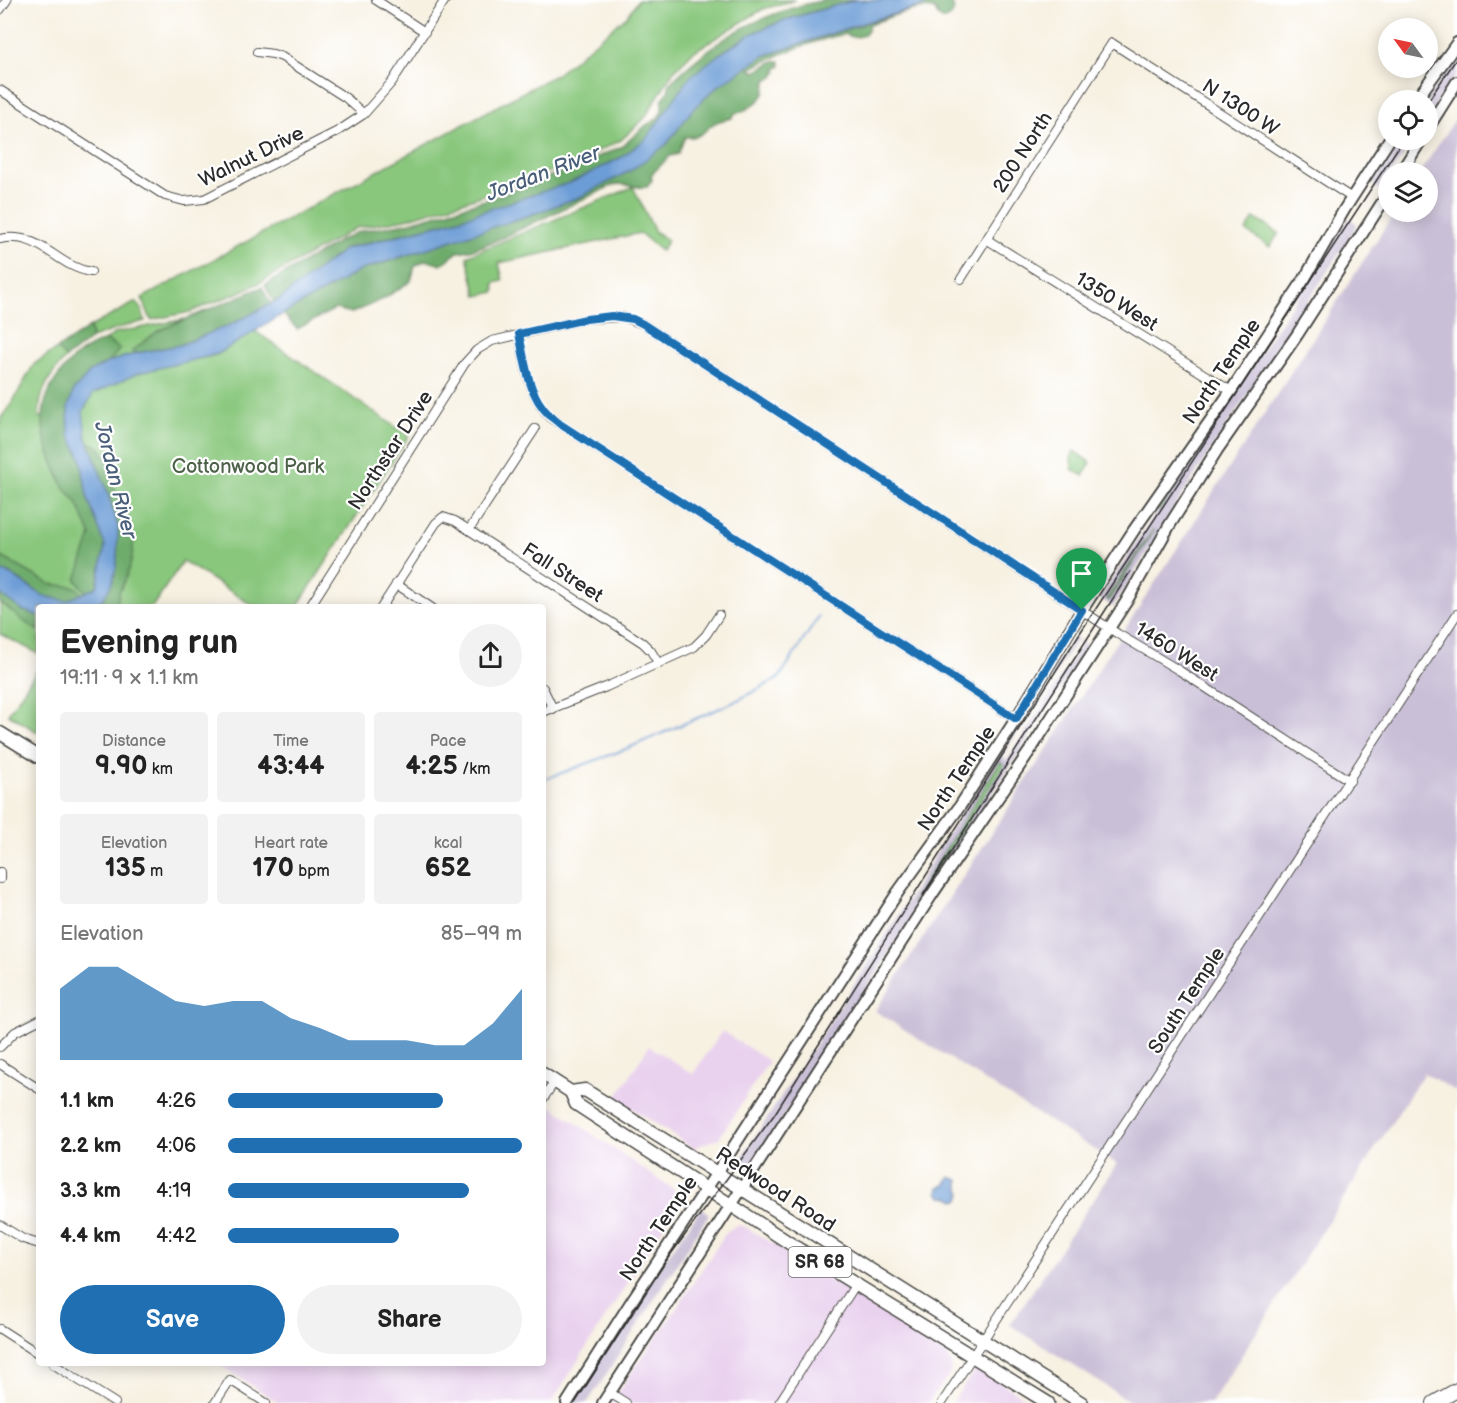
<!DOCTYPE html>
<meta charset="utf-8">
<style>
body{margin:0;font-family:"Balsamiq Sans",sans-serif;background:#f2f2f2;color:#222;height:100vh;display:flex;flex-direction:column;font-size:22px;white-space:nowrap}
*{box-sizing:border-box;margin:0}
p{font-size:20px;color:#767676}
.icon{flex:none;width:33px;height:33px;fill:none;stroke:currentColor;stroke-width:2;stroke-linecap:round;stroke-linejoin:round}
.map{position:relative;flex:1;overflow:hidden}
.drawer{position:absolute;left:36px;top:604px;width:510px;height:762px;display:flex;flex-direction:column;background:#fff;border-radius:6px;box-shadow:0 3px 15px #0003}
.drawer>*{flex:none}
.needle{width:39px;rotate:303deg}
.controls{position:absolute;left:1378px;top:18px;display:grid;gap:12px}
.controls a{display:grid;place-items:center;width:60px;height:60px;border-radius:50%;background:#fff;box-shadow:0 3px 15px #0003;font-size:30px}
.pin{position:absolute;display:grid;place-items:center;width:51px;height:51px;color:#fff;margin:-62px -26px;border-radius:50% 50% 50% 0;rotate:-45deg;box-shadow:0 0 6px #0007}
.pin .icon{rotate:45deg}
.round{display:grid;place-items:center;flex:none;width:63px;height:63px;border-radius:32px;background:#f2f2f2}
.headline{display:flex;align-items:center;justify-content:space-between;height:102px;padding:0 24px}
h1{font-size:33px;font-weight:700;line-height:45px}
.figures{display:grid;grid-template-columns:repeat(3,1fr);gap:9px;height:102px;padding:6px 24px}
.figures div{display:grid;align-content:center;border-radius:6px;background:#f2f2f2;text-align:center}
.figures b{font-size:26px;font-weight:700}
.figures small{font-size:16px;font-weight:400}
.figures p{font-size:16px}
.chart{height:168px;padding:12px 24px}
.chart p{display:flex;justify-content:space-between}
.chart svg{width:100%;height:108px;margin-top:6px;fill:#1f6fb2;opacity:.7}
.button{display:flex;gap:12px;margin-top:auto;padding:12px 24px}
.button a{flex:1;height:69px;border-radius:36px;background:#1f6fb2;color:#fff;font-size:24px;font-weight:700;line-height:69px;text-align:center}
.button a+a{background:#f2f2f2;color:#222}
ul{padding:0 24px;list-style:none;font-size:20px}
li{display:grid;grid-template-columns:96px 72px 1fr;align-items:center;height:45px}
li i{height:15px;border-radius:8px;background:#1f6fb2}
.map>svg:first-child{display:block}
.built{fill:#e9d2ee}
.industrial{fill:#c9bfd7;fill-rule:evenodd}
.green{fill:#89c77d;stroke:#5a7954;stroke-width:1.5}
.forest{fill:#6eac6c;stroke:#4c6c4c;stroke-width:1.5}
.water{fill:#6d9dd6;stroke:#4c6480;stroke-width:1.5}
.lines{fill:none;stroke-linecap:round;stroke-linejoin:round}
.stream{stroke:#6d9dd6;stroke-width:2}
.street-casing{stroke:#4a4946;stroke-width:10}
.secondary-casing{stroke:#4a4946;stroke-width:14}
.primary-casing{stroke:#4a4946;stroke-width:15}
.highway-casing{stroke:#4a4946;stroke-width:16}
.street{stroke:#fff;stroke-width:8}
.secondary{stroke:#fff;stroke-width:10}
.primary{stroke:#fff;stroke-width:12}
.highway{stroke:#fff;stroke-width:14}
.tram{stroke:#2b2b2b;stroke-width:1.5}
.route-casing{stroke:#fff;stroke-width:12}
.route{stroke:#1f6fb2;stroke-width:8}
.labels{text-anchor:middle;stroke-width:4.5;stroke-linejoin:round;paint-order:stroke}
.shield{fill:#fff;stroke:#6b6b6b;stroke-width:1.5}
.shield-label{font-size:18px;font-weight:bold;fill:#2b2b2b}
.street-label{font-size:20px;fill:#2b2b2b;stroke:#fff}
.park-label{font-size:20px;fill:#4c6248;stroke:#fff}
.water-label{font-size:21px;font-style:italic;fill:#495e78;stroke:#fff}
</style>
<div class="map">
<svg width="1457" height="1403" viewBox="0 0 1457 1403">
<rect width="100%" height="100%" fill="#fff"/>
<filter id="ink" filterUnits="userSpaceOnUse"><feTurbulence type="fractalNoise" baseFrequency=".0167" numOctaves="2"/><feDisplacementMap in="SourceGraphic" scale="12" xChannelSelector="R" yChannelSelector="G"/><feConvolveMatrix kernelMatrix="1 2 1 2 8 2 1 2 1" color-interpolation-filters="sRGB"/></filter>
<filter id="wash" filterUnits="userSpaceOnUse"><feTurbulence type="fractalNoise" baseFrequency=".008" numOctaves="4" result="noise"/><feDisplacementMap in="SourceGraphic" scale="24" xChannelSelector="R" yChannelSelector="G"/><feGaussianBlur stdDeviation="1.35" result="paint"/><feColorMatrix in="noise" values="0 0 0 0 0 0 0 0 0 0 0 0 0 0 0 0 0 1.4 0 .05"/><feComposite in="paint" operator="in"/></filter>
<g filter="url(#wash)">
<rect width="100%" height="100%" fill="#f7f1e2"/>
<path class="built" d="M722 1031 769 1061 719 1138 693 1148 616 1098 649 1046 693 1074Z
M551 1106 683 1196 551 1403H279L221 1366 223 1364H543V1117Z
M736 1225 744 1226 868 1303 895 1322 947 1355 952 1365 949 1375 928 1403H610L669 1320 726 1233Z
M976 1368 982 1370 1033 1403H952Z"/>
<path class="industrial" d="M1457 55V74L1428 118V100H1426Z
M1456 118 1457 1092 1424 1073 1211 1403H1132L1010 1325 1117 1164 875 1011 1060 729 1395 212H1428V172H1420Z
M1400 140H1414L1392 172H1389V177L1380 190 1374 186V180Z
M1349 218 1357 224 1353 232 1193 478 1113 607 1100 598Z
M1075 637 1088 646 771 1136 746 1171 738 1163 892 926 942 844ZM1077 640 1082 644 1007 760 1002 757ZM1001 763 1004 765 915 904 913 903Z
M702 1207 709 1214 600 1384 587 1403H572L657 1271Z"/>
<path class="green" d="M638 0H795L763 9 693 52 673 72 644 119 621 140 572 164 475 198 406 219 356 228 261 282 240 292 190 312 151 320 142 298 557 74 627 16Z
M633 187 655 232 668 240 661 251 640 233 499 263 503 281 494 283 495 292 477 296 467 256Z
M1254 218 1279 233 1270 247 1246 231Z
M136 302 142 310 145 321 119 328 92 338 90 327Z
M185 319 158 332 132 351 137 353 109 362 119 349 106 340 115 333Z
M255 331 409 436 297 607H255L183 561 152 607 39 608V654L0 634V419L12 403 34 364 57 349 66 358C49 376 39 392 39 417L83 411 92 394 113 383 138 372 216 355Z
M1222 413 1159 511 1157 510 1164 493Z
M1074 451 1091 463 1083 476 1072 469 1071 458Z
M1153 530 1154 531 1108 601 1107 598Z
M39 667V733L8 714Z
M1000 762 1004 765 914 904 913 902Z"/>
<path class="forest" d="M824 0H855L785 20 751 34 718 55 666 112 646 139 620 158 572 182 522 199 453 221 346 248 280 299 273 301 265 285 341 240 360 231 407 223 482 201 559 173 621 147 646 125 657 119 662 111V100L668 92 670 83C719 36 758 14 824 0Z
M940 0H957L952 3 954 10 951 16 944 20 938 16 935 10C920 4 885 19 869 25 867 39 854 39 844 34 812 42 779 53 750 69L755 72 774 61H780L781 66 776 69 777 72 774 77 766 80C766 85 766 90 764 94 759 102 744 113 735 113L732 118C726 120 717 120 712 125 702 133 700 138 685 137L678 154 670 156 651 175 652 180 647 187C635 189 625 182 613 185L502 238 475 249 458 252 441 265 426 260 415 266 411 281 383 299 352 313 335 309 297 329 283 314 361 270 536 213 580 197 667 144 692 110 717 87 763 56Z
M262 287 271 304 230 325 180 345 137 353 132 351 158 331Z
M90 327 92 338 66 358 57 349Z
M106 340 120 349 109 362 90 372 74 390 68 407 69 434 81 458 87 496 106 546 97 587 86 592 76 580 91 535C85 524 82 511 76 501 72 496 67 492 64 487 45 449 30 412 59 375 72 357 85 347 106 340Z
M91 443C101 446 110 463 112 473 112 478 112 482 114 487 122 506 136 527 133 549 132 558 130 569 126 577 121 590 117 592 118 607H94L104 598 113 581 89 446Z
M0 556 50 584 76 587 82 594 66 601 44 596 7 572 0 571Z
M0 594 22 610 39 616V631C24 624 13 612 0 602Z"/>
<path class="water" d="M855 0H943L866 22 763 56 717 87 692 110 667 144 630 171 580 197 536 213 361 270 283 314 218 354 138 373 93 394 83 411 86 436 106 488 118 526 117 563 113 581 104 598 94 607 39 608V616L22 610 0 594V571L6 572 44 596 66 601 97 587 105 546 87 496 81 458 69 434 68 407 74 390 90 372 109 362 137 353 180 345 230 325 280 299 345 249 453 221 572 182 620 158 646 139 690 77 718 55 751 34 785 20Z
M950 1177 959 1180V1186L962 1193 960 1200 955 1201 950 1197H941L938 1192 939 1187 945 1185Z"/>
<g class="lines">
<path class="stream" d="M543 780 626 749 734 702 779 678 819 616"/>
</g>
</g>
<g filter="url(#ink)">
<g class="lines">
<defs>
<path id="street" d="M376 0 425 32
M0 10 7 0
M257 52 273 54 282 57 346 98 364 114
M0 90 165 196 184 201 204 199 338 131 364 114 392 82 445 0
M0 239C41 231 55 266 91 272
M986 239 1231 391
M961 279 1112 43 1352 198
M519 334C525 365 528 397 552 419L1016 719
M469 530 535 429
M396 584 432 608
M309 608 465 363 477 350 492 341 586 319 623 317 643 324 1118 634 1180 671 1350 781
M381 608 436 523 443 517 455 521 643 643 651 651 659 664
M543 688 553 709
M543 712 606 687 694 647 706 635 719 615
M0 872V879
M0 1047 15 1032 39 1020
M0 1064 39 1089
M543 1099 555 1081
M0 1225 23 1239 39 1244
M0 1329 39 1354
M53 1364 115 1403
M610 1393 626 1403
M215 1403 230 1380 266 1403
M779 1403 856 1284
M942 1403 1457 614"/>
<path id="secondary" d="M1416 100 1457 43
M1428 128 1457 82
M1401 172 1421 140
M567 1403 633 1299 716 1174 898 892 960 806 1016 719 1082 610 1134 530 1231 391 1305 278 1344 210 1389 140
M603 1403 933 893 1033 746 1126 602 1169 526 1217 450 1297 335 1389 192"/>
<path id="primary" d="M0 733 39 757
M543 1074 571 1092 576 1104 800 1250 1048 1403
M571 1092 585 1090 1082 1403"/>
<path id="highway" d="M1434 1403 1457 1390"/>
</defs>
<use href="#street" class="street-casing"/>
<use href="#secondary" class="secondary-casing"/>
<use href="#primary" class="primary-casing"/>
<use href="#highway" class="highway-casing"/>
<use href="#street" class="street"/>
<use href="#secondary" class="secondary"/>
<use href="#primary" class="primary"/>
<use href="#highway" class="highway"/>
<path class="tram" d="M1428 101 1457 58
M923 895 1130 572
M575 1403 668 1258 774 1115 1078 636 1403 140"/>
</g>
</g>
<g class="lines" filter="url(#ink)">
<defs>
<path id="route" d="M612 316 633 319 643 324 1082 610 1016 719 560 424C528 402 527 370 519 334L586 319Z"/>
</defs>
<use href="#route" class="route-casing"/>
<use href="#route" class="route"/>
</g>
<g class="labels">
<rect class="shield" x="788.5" y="1247" width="63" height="30" rx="4.5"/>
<g class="shield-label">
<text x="820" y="1268">SR 68</text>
</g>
<g class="street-label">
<text transform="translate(1241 107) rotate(33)" y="7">N 1300 W</text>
<text transform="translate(1022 152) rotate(-57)" y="7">200 North</text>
<text transform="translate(251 156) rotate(-26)" y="7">Walnut Drive</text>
<text transform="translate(1117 301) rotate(32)" y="7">1350 West</text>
<text transform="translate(1221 371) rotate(-56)" y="7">North Temple</text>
<text transform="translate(390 450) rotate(-57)" y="7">Northstar Drive</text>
<text transform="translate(563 572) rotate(33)" y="7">Fall Street</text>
<text transform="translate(1177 651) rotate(32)" y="7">1460 West</text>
<text transform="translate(956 778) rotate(-56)" y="7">North Temple</text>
<text transform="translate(1186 1000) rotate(-57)" y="7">South Temple</text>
<text transform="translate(776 1189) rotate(33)" y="7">Redwood Road</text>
<text transform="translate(658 1228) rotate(-56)" y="7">North Temple</text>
</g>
<g class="park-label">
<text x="248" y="473">Cottonwood Park</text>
</g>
<g class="water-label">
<text transform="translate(543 173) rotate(-21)" y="7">Jordan River</text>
<text transform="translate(116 480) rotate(76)" y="7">Jordan River</text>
</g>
</g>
</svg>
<div class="controls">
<a><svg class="needle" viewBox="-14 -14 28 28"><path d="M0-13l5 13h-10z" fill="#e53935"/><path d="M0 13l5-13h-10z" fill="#767676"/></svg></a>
<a><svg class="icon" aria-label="locate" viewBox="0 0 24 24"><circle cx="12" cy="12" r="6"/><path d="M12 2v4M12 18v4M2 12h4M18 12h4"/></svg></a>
<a><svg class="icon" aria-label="layers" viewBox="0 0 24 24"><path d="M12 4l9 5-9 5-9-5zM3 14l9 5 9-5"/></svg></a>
</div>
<div class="pin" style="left:1082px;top:610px;background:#1e9e55"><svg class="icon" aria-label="arrive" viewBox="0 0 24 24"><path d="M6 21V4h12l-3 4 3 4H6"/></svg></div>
<section class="drawer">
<div class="headline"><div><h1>Evening run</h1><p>19:11 · 9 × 1.1 km</p></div><a class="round"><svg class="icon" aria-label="share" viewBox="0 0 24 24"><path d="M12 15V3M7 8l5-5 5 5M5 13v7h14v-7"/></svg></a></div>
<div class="figures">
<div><p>Distance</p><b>9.90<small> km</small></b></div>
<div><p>Time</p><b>43:44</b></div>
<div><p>Pace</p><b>4:25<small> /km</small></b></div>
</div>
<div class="figures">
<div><p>Elevation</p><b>135<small> m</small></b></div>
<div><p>Heart rate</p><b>170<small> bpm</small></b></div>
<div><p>kcal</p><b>652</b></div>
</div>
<div class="chart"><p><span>Elevation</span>85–99 m</p>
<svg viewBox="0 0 160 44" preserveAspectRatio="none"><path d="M0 44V15L10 6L20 6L30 13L40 20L50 22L60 20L70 20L80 27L90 31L100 36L110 36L120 36L130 38L140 38L150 29L160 15V44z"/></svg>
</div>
<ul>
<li><b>1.1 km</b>4:26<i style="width:73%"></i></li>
<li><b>2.2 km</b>4:06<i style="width:100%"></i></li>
<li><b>3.3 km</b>4:19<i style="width:82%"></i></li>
<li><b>4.4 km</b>4:42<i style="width:58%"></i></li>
</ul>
<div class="button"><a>Save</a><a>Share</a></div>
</section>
</div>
